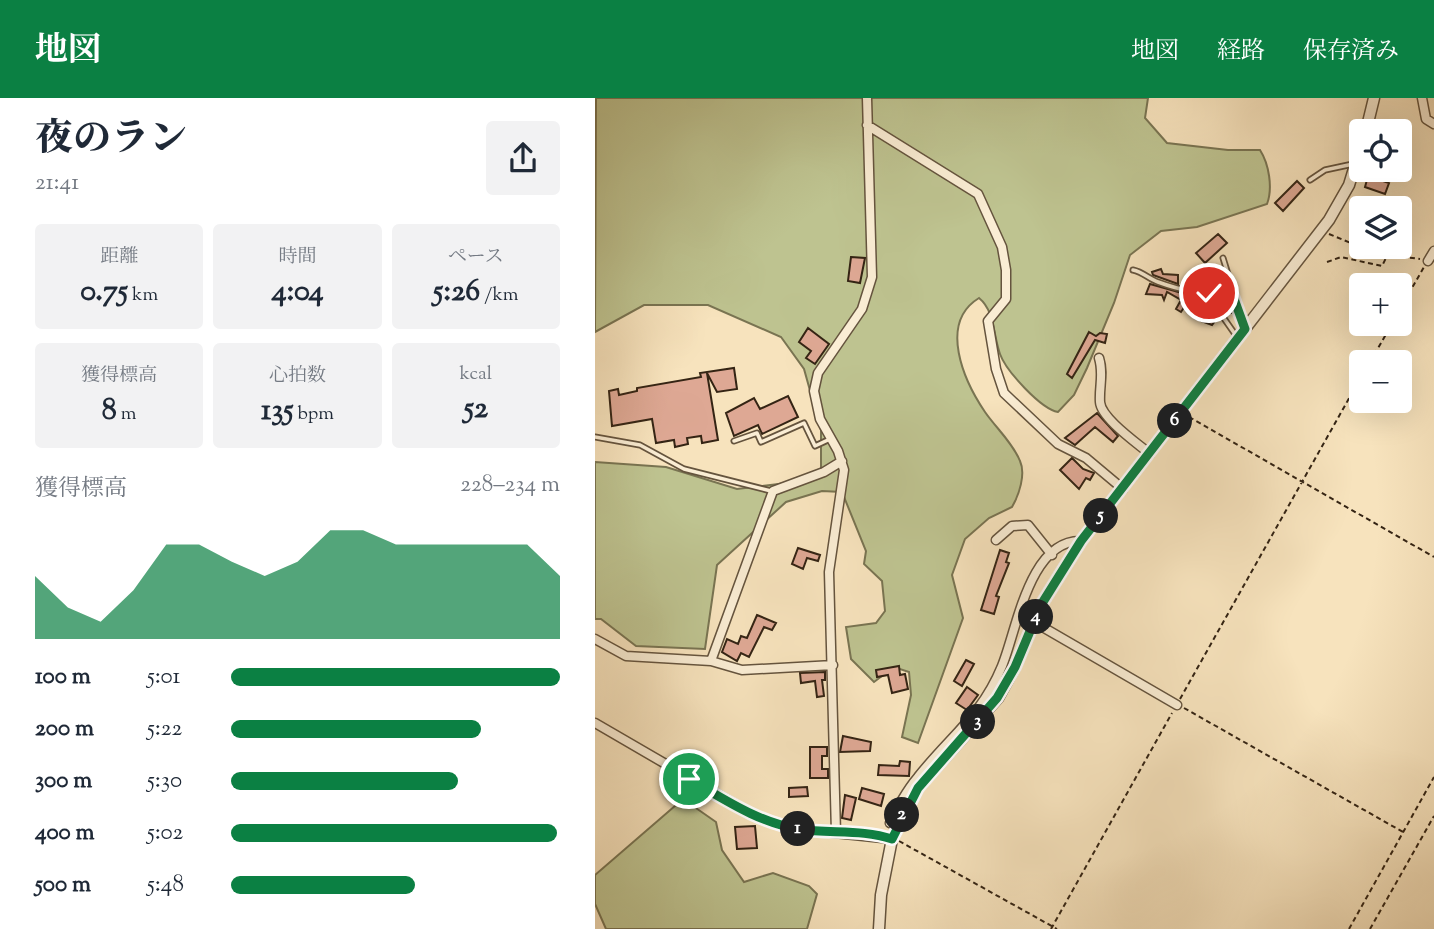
<!DOCTYPE html>
<html lang="ja">
<meta charset="utf-8">
<style>
body{margin:0;font-family:"Sorts Mill Goudy","Noto Serif JP",serif;background:#f2f2f3;color:#1f2937;height:100vh;display:flex;flex-direction:column;font-size:26px;white-space:nowrap}
*{box-sizing:border-box;margin:0}
p{font-size:23px;color:#747a83}
.icon{flex:none;width:38px;height:38px;fill:none;stroke:currentColor;stroke-width:2;stroke-linecap:round;stroke-linejoin:round}
.map{position:relative;flex:1;overflow:hidden}
.side{display:flex;flex-direction:column;background:#fff;width:595px}
.side>*{flex:none}
.fabs{position:absolute;left:754px;top:21px;display:grid;gap:14px}
.fabs a{display:grid;place-items:center;width:63px;height:63px;border-radius:7px;background:#fff;box-shadow:0 7px 28px #0002;font-size:35px}
.pin{position:absolute;display:grid;place-items:center;width:60px;height:60px;color:#fff;margin:-30px;border:4px solid #fff;border-radius:50%;box-shadow:0 2px 7px #0007}
.km{position:absolute;width:35px;height:35px;margin:-18px;border-radius:50%;background:#222;color:#fff;font-size:19px;line-height:35px;text-align:center}
.round{display:grid;place-items:center;flex:none;width:74px;height:74px;border-radius:7px;background:#f2f2f3}
.headline{display:flex;align-items:center;justify-content:space-between;height:119px;padding:0 35px}
h1{font-size:38px;font-weight:800;line-height:52px}
.figures{display:grid;grid-template-columns:repeat(3,1fr);gap:10px;height:119px;padding:7px 35px}
.figures div{display:grid;align-content:center;border-radius:7px;background:#f2f2f3;text-align:center}
.figures b{font-size:30px;font-weight:800}
.figures small{font-size:19px;font-weight:400}
.figures p{font-size:19px}
.chart{height:196px;padding:14px 35px}
.chart p{display:flex;justify-content:space-between}
.chart svg{width:100%;height:126px;margin-top:7px;fill:#0b8043;opacity:.7}
ul{padding:0 35px;list-style:none;font-size:23px}
li{display:grid;grid-template-columns:112px 84px 1fr;align-items:center;height:52px}
li i{height:18px;border-radius:9px;background:#0b8043}
header{display:flex;align-items:center;gap:42px;box-sizing:border-box;height:98px;padding:0 35px;background:#0b8043;color:#fff}
header strong{font-size:33px}
nav{display:flex;gap:38px;margin-inline-start:auto;font-size:24px}
main{display:flex;flex:1;min-height:0}
.map>svg:first-child{display:block}
.green{fill:#bec390;stroke:#797452;stroke-width:2}
.building{fill:#dea894;stroke:#342414;stroke-width:2}
.lines{fill:none;stroke-linecap:round;stroke-linejoin:round}
.service-casing{stroke:#65543e;stroke-width:7}
.minor-casing{stroke:#65543e;stroke-width:11}
.tertiary-casing{stroke:#65543e;stroke-width:13}
.path{stroke:#342414;stroke-width:2;stroke-dasharray:5 3.5;stroke-linecap:butt}
.service{stroke:#faedd4;stroke-width:3.5}
.minor{stroke:#faedd4;stroke-width:8}
.tertiary{stroke:#faedd4;stroke-width:10}
.route-casing{stroke:#fff;stroke-width:14}
.route{stroke:#0b8043;stroke-width:9}
</style>
<header>
<strong>地図</strong>
<nav><a>地図</a><a>経路</a><a>保存済み</a></nav>
</header>
<main>
<section class="side">
<div class="headline"><div><h1>夜のラン</h1><p>21:41</p></div><a class="round"><svg class="icon" aria-label="share" viewBox="0 0 24 24"><path d="M12 15V3M7 8l5-5 5 5M5 13v7h14v-7"/></svg></a></div>
<div class="figures">
<div><p>距離</p><b>0.75<small> km</small></b></div>
<div><p>時間</p><b>4:04</b></div>
<div><p>ペース</p><b>5:26<small> /km</small></b></div>
</div>
<div class="figures">
<div><p>獲得標高</p><b>8<small> m</small></b></div>
<div><p>心拍数</p><b>135<small> bpm</small></b></div>
<div><p>kcal</p><b>52</b></div>
</div>
<div class="chart"><p><span>獲得標高</span>228–234 m</p>
<svg viewBox="0 0 160 44" preserveAspectRatio="none"><path d="M0 44V22L10 33L20 38L30 27L40 11L50 11L60 17L70 22L80 17L90 6L100 6L110 11L120 11L130 11L140 11L150 11L160 22V44z"/></svg>
</div>
<ul>
<li><b>100 m</b>5:01<i style="width:100%"></i></li>
<li><b>200 m</b>5:22<i style="width:76%"></i></li>
<li><b>300 m</b>5:30<i style="width:69%"></i></li>
<li><b>400 m</b>5:02<i style="width:99%"></i></li>
<li><b>500 m</b>5:48<i style="width:56%"></i></li>
</ul>
</section>
<div class="map">
<svg width="839" height="831" viewBox="0 0 839 831">
<rect width="100%" height="100%" fill="#f7e3bd"/>
<filter id="stains"><feTurbulence type="fractalNoise" baseFrequency=".00286" numOctaves="4"/><feColorMatrix values="0 0 0 0 .2 0 0 0 0 .09 0 0 0 0 .02 0 0 0 .5 -.17"/></filter>
<radialGradient id="worn" r=".72"><stop offset=".6" stop-color="#630" stop-opacity="0"/><stop offset="1" stop-color="#630" stop-opacity=".3"/></radialGradient>
<path class="green" d="M1 0H553L550 20 572 45 633 52H665C674 66 678 90 672 106L602 129 566 133 535 157 519 205 492 270 479 297 463 314C446 311 411 273 405 256 398 237 400 213 384 200 343 225 369 283 390 314 401 330 418 345 425 363 431 376 424 397 417 409L394 420 370 441 357 477 368 520 323 645 307 639 316 597 314 574 299 569 279 584 256 561 251 529 281 525 290 513 287 483 269 466 271 453 247 394 227 393 191 404 122 467 110 551 41 548 6 521H0V364L71 369 142 391 200 384 226 374V332L209 271 186 239 113 207H49L0 234Z
M88 701 121 724 127 752 149 784 178 775 214 788 222 796 212 831H11L0 806V777Z"/>
<path class="building" d="M773 78 794 85 790 96 770 89Z
M702 83 709 90 688 113 680 105Z
M623 136 632 145 610 165 601 155Z
M256 159 270 160 265 185 253 183Z
M566 171 568 176 583 177V186L558 177 557 174Z
M555 186 594 197 596 199 586 214 581 211 586 202 572 194 569 202 567 197 551 196Z
M637 203 639 215H626L617 227 606 223 614 205 629 212 628 204Z
M213 230 234 246 220 266 211 260 216 253 204 244Z
M494 234 501 238 505 235 512 236 510 245 500 242 477 280 472 276Z
M139 270 142 291 122 294 112 275 123 342 107 345 106 338 92 340 93 346 80 349 79 342 61 345 57 321 17 328 14 293 23 291 24 297 42 293V290L106 279 105 275Z
M193 298 203 319 167 336 163 327 139 338 131 315 159 300 165 311Z
M502 315 523 338 518 344 500 329 480 347 470 340Z
M477 360 488 371 499 375 495 382 491 380 484 391 465 372Z
M203 450 225 457 223 463 212 460 208 471 197 466Z
M405 452 414 455 411 464 414 465 401 498 404 499 399 516 386 512Z
M162 517 181 525 177 532 169 529 154 559 146 555 142 563 127 554 132 541 143 546 146 538 152 540Z
M371 562 379 566 367 588 359 583Z
M304 568 305 577 310 576 313 591 297 595 293 577 282 579 281 572Z
M230 574V582H227L229 598 222 599 220 583 206 585 205 575Z
M372 589 383 597 372 612 361 605Z
M248 638 276 644 275 653 245 654Z
M215 649H232V658H227V671H233V680H215Z
M305 663 315 664 314 678 283 677 284 667 304 668Z
M212 689 213 698 194 699V690Z
M267 690 289 696 286 708 264 701Z
M250 697 261 700 256 722 247 720Z
M160 728 162 750 142 751 140 729Z"/>
<g class="lines">
<defs>
<path id="service" d="M715 82 730 72 758 66
M628 160 649 228
M538 172C548 174 554 181 563 184 579 190 624 202 638 198
M628 219 642 239
M0 339 45 347 89 371 176 393
M139 343 162 335 166 344 209 325 220 348 235 341"/>
<path id="minor" d="M827 0 831 21 839 26
M272 27 383 96 407 149 411 172V201L393 223 401 271 409 295 463 346 491 360 528 391
M833 163 839 153
M504 260C509 276 504 288 505 304 506 320 542 345 555 356
M401 442 417 428 433 427 457 457
M439 524 582 607
M0 541 31 558 116 563 147 572 238 567
M116 563 178 393 229 374 247 363
M0 625 162 719 201 731 297 741
M295 725C303 709 311 693 323 679 355 638 386 619 407 568 422 532 434 442 486 443
M241 735 234 474 249 372 243 353 225 321 219 293 223 275 267 211 277 179 272 0"/>
<path id="tertiary" d="M771 33 779 0
M284 831 286 797 297 741 323 690 403 600 420 569 446 507 486 443 734 122 754 87 766 48"/>
</defs>
<use href="#service" class="service-casing"/>
<use href="#minor" class="minor-casing"/>
<use href="#tertiary" class="tertiary-casing"/>
<path class="path" d="M734 136 780 155 825 161
M732 164 746 159 787 168 792 158
M805 211 829 169
M775 264 797 226
M594 319 839 459
M585 601 766 279
M589 610 808 734
M304 743 462 831
M456 831 577 615
M754 831 839 679
M775 831 839 718"/>
<use href="#service" class="service"/>
<use href="#minor" class="minor"/>
<use href="#tertiary" class="tertiary"/>
</g>
<g class="lines">
<defs>
<path id="route" d="M94 681C129 701 164 725 204 731 234 736 267 731 297 741L323 690 402 600 420 569 446 507 486 443 650 231 638 198 624 201 614 195"/>
</defs>
<use href="#route" class="route-casing"/>
<use href="#route" class="route"/>
</g>
<rect width="100%" height="100%" filter="url(#stains)"/>
<rect width="100%" height="100%" fill="url(#worn)"/>
</svg>
<div class="fabs">
<a><svg class="icon" aria-label="locate" viewBox="0 0 24 24"><circle cx="12" cy="12" r="6"/><path d="M12 2v4M12 18v4M2 12h4M18 12h4"/></svg></a>
<a><svg class="icon" aria-label="layers" viewBox="0 0 24 24"><path d="M12 4l9 5-9 5-9-5zM3 14l9 5 9-5"/></svg></a>
<a>+</a>
<a>−</a>
</div>
<div class="pin" style="left:94px;top:681px;background:#1e9e55"><svg class="icon" aria-label="arrive" viewBox="0 0 24 24"><path d="M6 21V4h12l-3 4 3 4H6"/></svg></div>
<div class="pin" style="left:614px;top:195px;background:#d93025"><svg class="icon" aria-label="check" viewBox="0 0 24 24"><path d="M5 12l5 5 9-10"/></svg></div>
<b class="km" style="left:203px;top:731px">1</b>
<b class="km" style="left:307px;top:717px">2</b>
<b class="km" style="left:383px;top:624px">3</b>
<b class="km" style="left:441px;top:519px">4</b>
<b class="km" style="left:506px;top:418px">5</b>
<b class="km" style="left:580px;top:323px">6</b>
</div>
</main>
